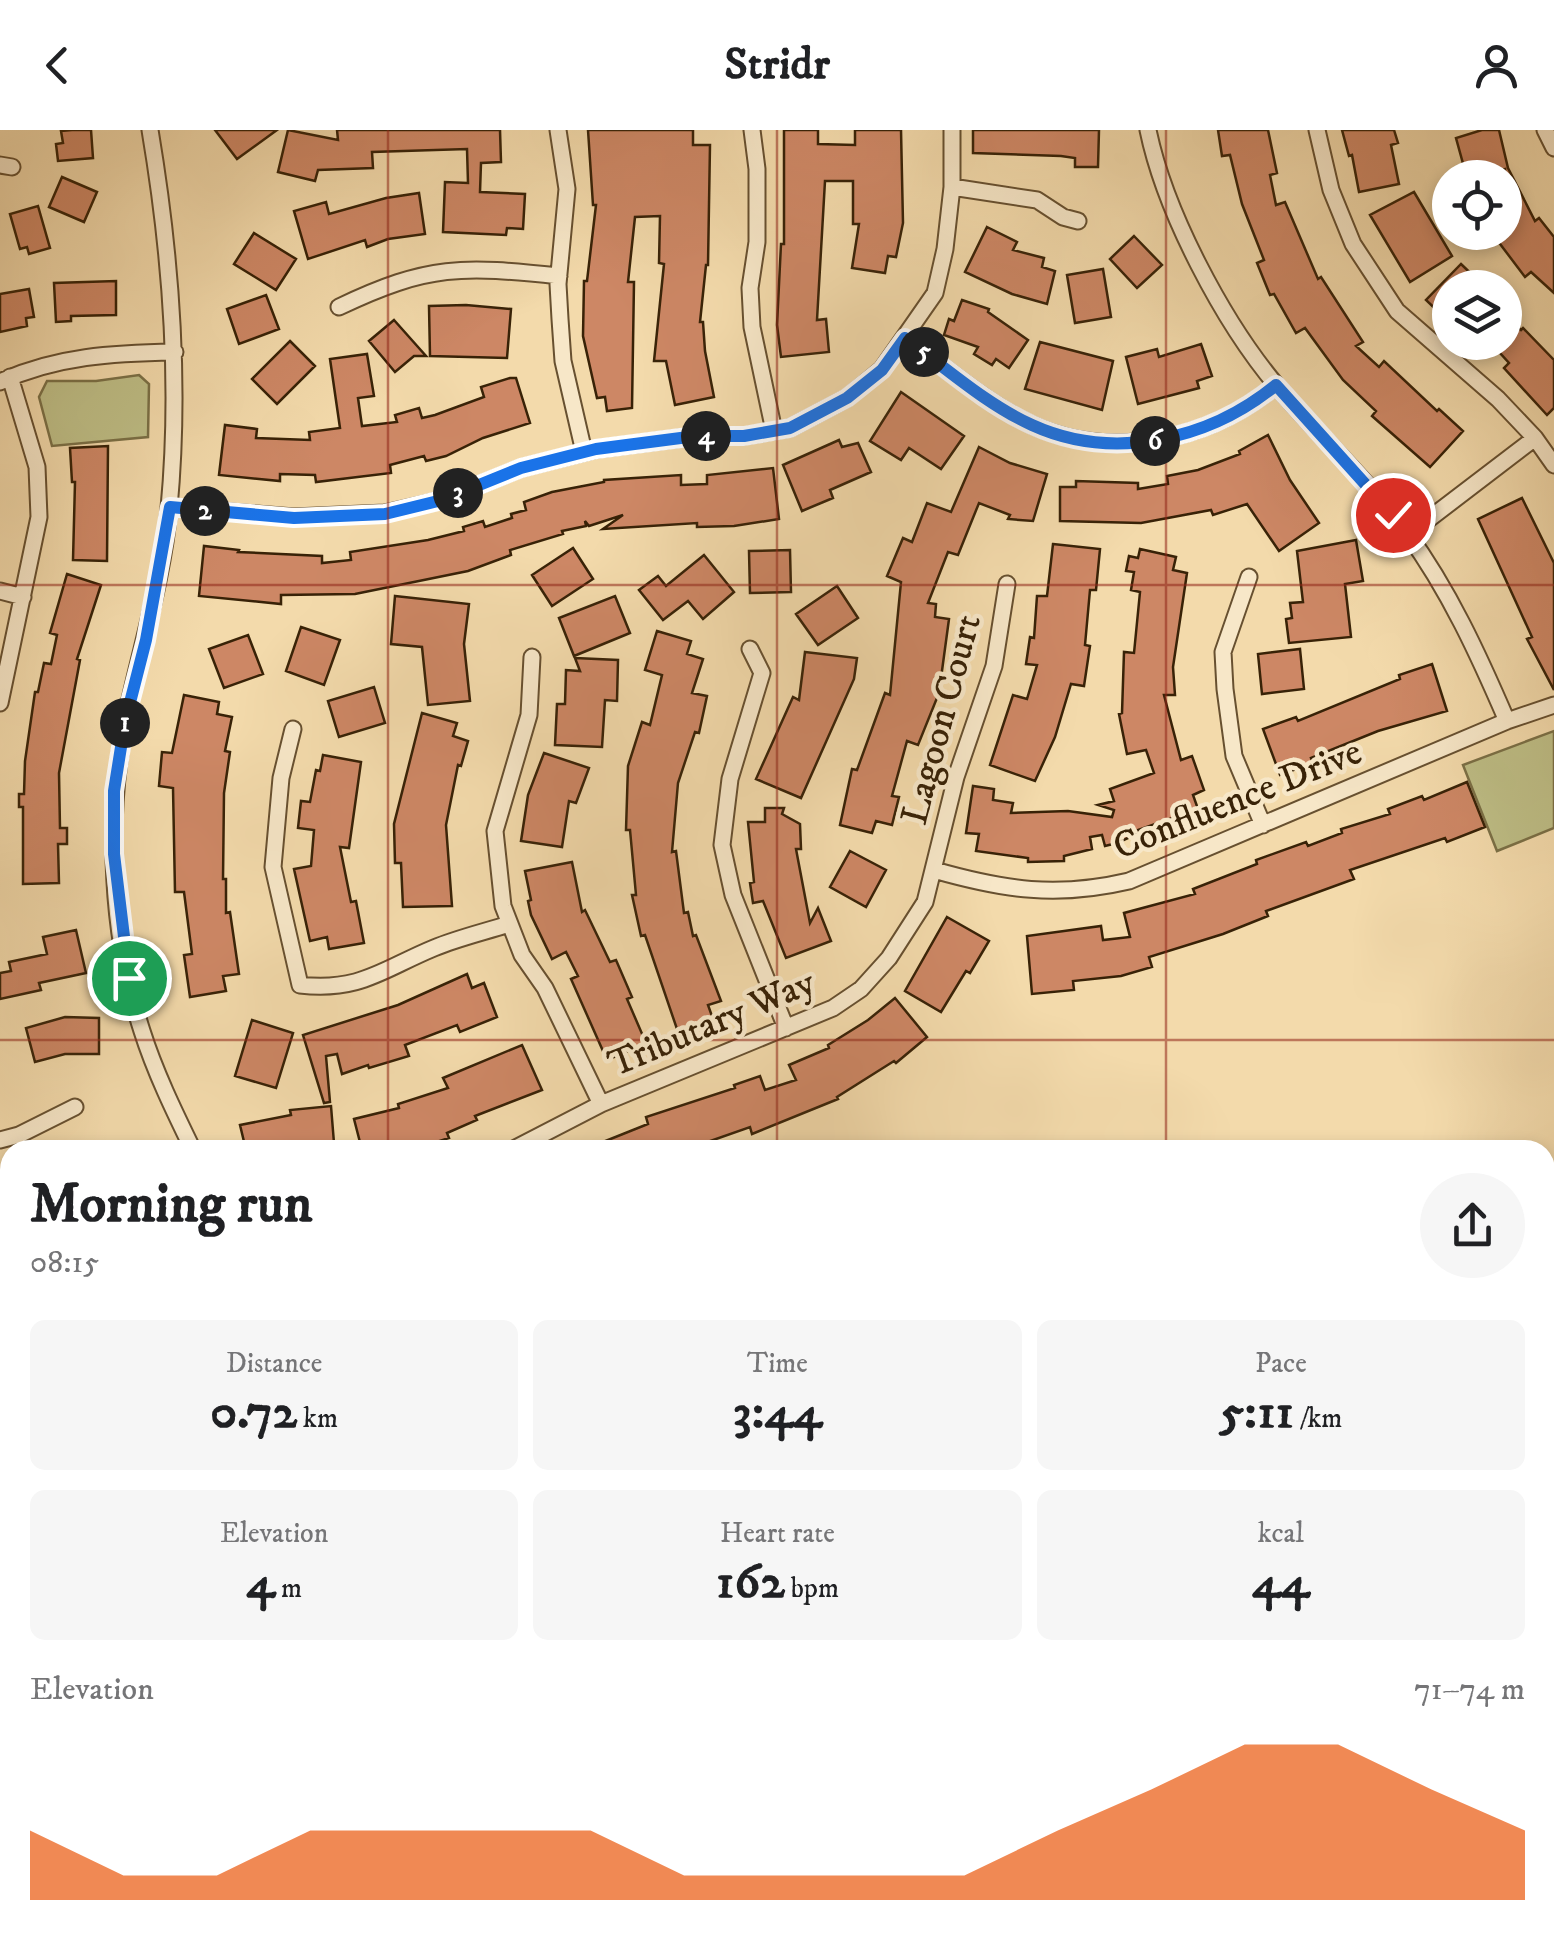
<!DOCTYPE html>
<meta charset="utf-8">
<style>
body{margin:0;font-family:"IM FELL DW Pica",serif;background:#f6f6f6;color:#202124;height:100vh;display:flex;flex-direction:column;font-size:38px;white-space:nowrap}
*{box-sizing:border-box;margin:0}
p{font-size:32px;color:#757577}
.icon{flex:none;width:55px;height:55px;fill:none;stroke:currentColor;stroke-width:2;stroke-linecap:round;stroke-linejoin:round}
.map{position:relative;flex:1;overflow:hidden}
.side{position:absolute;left:0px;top:1010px;width:1555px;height:810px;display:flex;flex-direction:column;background:#fff;border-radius:30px 30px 0 0;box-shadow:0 5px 15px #0003}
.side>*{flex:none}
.tools{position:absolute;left:1432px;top:30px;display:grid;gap:20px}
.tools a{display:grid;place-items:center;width:90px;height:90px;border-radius:50%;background:#fff;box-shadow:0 5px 15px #0003;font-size:50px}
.pin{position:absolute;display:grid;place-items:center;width:85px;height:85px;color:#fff;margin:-42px;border:5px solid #fff;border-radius:50%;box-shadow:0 2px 10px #0007}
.km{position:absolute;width:50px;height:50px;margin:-25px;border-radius:50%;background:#222;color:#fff;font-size:28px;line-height:50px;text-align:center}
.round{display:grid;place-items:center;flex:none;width:105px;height:105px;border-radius:52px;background:#f6f6f6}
.head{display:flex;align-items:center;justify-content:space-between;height:170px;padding:0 30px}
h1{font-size:55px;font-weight:800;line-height:75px}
.figures{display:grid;grid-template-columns:repeat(3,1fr);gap:15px;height:170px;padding:10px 30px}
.figures div{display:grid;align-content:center;border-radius:15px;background:#f6f6f6;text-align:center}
.figures b{font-size:50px;font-weight:800}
.figures small{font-size:28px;font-weight:400}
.figures p{font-size:28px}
.chart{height:280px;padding:20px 30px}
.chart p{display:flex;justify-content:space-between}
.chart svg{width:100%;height:180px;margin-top:10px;fill:#ea580c;opacity:.7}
header{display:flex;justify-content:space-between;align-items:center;height:130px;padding:0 30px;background:#fff;font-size:45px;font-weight:800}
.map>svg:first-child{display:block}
.green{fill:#bebe86;stroke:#7b7046;stroke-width:2.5}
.water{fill:#9cbba6;stroke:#747e66;stroke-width:2.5}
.building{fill:#cd8765;stroke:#382207;stroke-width:2.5}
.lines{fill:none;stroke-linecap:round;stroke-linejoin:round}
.minor-casing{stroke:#675030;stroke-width:19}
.minor{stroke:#f7e7c8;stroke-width:15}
.route-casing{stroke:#fff;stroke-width:20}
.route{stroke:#1a73e8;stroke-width:12}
.grid{fill:none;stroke:#8f2418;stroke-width:2.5;stroke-opacity:0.55}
.labels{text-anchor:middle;stroke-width:9;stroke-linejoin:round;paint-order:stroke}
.street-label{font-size:38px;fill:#382207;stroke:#f7e7c8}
</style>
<header><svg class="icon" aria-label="back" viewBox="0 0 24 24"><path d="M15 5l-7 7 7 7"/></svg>Stridr<svg class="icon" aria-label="person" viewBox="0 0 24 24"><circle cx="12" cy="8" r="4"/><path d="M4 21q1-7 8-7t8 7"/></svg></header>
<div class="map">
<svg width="1554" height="1820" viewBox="0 0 1554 1820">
<rect width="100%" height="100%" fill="#f3daab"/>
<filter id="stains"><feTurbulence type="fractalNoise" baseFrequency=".002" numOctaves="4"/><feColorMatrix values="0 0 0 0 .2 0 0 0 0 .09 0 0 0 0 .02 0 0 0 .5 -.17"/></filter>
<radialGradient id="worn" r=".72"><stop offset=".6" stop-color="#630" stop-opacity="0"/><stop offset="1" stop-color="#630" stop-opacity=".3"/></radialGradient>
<path class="green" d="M139 245 149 254 148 307 52 316 39 267 47 251H96Z
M1554 601V698L1497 721 1463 635Z"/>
<path class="water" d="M1545 1505 1554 1509V1820H0V1685L10 1678V1810H1545Z"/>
<path class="building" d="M72 0H91L93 28 58 31 56 14 63 13 61 1Z
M215 0H277L237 29Z
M288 0 338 10 337 0H500L501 32 481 33 480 62 525 64 523 99 507 98 506 105 443 102 445 52 468 53 467 19 372 22 373 38 318 40 315 51 278 42Z
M588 0H693V15H710L708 135H706L700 192H703L705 221 714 267 675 275 666 231H654L664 134 659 133 660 86 635 87 628 152H634L632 278 607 281 605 267 597 268 583 206 584 151H587L596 75H593Z
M784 0H818V14L855 15V0H901L903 93 896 127 888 126 885 143 852 138 859 94H853V51H825L817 190 826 189 829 222 781 227 777 195 781 114H784Z
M973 0H1099L1098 37H1075V28L1061 26 973 23Z
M1218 0H1268L1277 43 1270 45 1276 75 1285 72 1318 149 1321 147 1363 212 1356 216 1379 237 1384 231 1437 281 1439 279 1463 301 1430 337 1372 286 1376 281 1343 250 1305 198 1296 203 1274 164 1270 165 1257 133 1264 130 1242 74 1230 25 1222 26Z
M1342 0H1394L1398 13 1391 15 1399 54 1359 62 1352 25 1349 26Z
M1482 0H1499L1508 38 1535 91 1539 88 1554 107V163L1531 142 1525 147 1491 102H1505V39L1467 48 1456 8Z
M62 47 97 62 84 92 49 77Z
M1414 62 1452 126 1410 152 1370 85Z
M419 63 425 104 388 109 367 117 365 110 308 129 294 81 326 72 329 84 386 68Z
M38 76 50 118 29 124 27 117 20 119 10 84Z
M987 97 1017 112 1013 120 1044 128 1042 137 1055 141 1047 174 1012 164 965 142Z
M254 103 296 129 276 160 234 134Z
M1134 106 1162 135 1137 158 1110 129Z
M1461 134 1486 158H1450V193L1426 170Z
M1103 139 1111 187 1075 193 1067 145Z
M116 151V185L71 186V191L56 192 54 153Z
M29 159 34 187 26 188 27 196 0 202V164Z
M266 165 279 199 239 214 227 179Z
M962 170 989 179 988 182 1028 210 1009 238 996 229 992 235 974 224 978 217 944 205 949 189 954 191Z
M466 175 511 179 507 228 430 226 429 176Z
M1505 186 1521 200 1523 198 1554 230V278L1547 285 1504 238 1509 233 1490 212H1505Z
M394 190 426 226H414L395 242 369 211Z
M290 211 315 236 277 274 252 249Z
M1040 212 1113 231 1102 280 1025 259Z
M1201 214 1212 246 1197 251 1199 258 1138 274 1126 227 1157 219 1159 227Z
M367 224 374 266 358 268 362 296 397 292 395 285 419 278 422 288 435 285 484 267 481 257 510 248H516L530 293 483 308 446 326 426 331 424 326 390 335 391 343 316 352 315 345 280 344V351L219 345 225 295 257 299 256 308 310 310 309 302 340 298 330 229Z
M901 262 964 306 941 339 909 318 901 330 870 311Z
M1268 305 1290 350 1319 393 1279 421 1247 374 1213 385 1211 380 1141 393 1060 391V357H1076V351L1138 353V359L1168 354 1167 346 1198 340 1240 324 1239 321Z
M839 310 842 317 858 313 871 342 830 360 833 368 802 381 783 335Z
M108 316 107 431 73 430 75 352H72L70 318Z
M979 317 1010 333 1047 344 1033 391 1008 389 1010 385 979 373 958 425 948 422 928 473 936 474 935 487 949 489 939 563 918 615 907 611 892 666 899 667 892 695 876 691 872 703 840 695 852 639 857 640 885 563 890 565 901 452 887 446 903 408 912 412 927 373 951 382Z
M773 338 779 389 734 396 697 397V393L603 399 623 385 589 396 585 391 586 396 562 401 563 404 510 420 511 425 468 441 355 464 281 465V474L199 466 204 416 239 420 238 422 322 426V433L351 430 350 422 428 410 464 401 463 397 483 391 485 397 512 388 511 384 526 380 524 372 552 362 604 352V350L681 345V355L707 354V345Z
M1522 368 1554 433V560L1527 509 1532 507 1478 389Z
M1356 410 1363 451 1345 454 1351 507 1289 513 1286 489 1292 488 1290 473 1303 472 1297 421Z
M1053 414 1100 419 1096 460H1090L1085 515 1090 516 1084 556 1071 554 1055 607 1035 651 990 635 1013 565 1027 569 1037 535 1026 534 1030 507 1034 508 1037 466H1047Z
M573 418 593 449 552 476 532 445Z
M1140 419 1176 427 1173 440 1187 443 1173 537 1175 565H1164L1181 630 1192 626 1204 660 1193 665 1198 679 1138 700 1139 703 1117 713 1105 716 1102 705 1090 707 1092 719 1064 726V731L1028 732V728L976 721 979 704 966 703 973 656 994 659 993 670 1013 673 1011 683 1068 681 1112 687 1114 680 1098 675 1114 671 1110 659 1154 643 1146 620 1127 624 1119 584 1122 583 1124 522 1134 523 1140 462 1131 460 1134 442 1126 441 1129 426 1138 428Z
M790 420 791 462 750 463 749 421Z
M704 425 734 462 703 489 688 471 663 490 639 460 658 446 666 456Z
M67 444 101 455 77 529 80 530 59 643 60 698H67V714H58L59 753 23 754V677H19V664H24L25 631 35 562H38L44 533 51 534 57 505 50 503Z
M837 456 858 488 818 515 796 484Z
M395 466 469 474 464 514 470 571 428 575 422 517 391 514Z
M615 466 630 503 574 526 559 488Z
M301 497 340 510 324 555 286 541Z
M657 501 691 511 687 524 703 529 692 563 707 566 699 603 695 602 678 653 672 722 676 721 684 783 688 782 693 806 696 805 721 871 708 875 713 889 678 902 645 805 641 806 632 765H636L630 700H626L628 636 642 592 650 595 662 545 645 540Z
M248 505 263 544 224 558 209 519Z
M1300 519 1304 559 1262 564 1258 524Z
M805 522 857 528 854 549 801 668 756 649 793 567 799 570Z
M575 528 618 530 617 571 605 570 602 617 555 615 557 574H565L566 540 580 541Z
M1432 534 1447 581 1378 601 1311 628 1313 633 1280 645 1263 599 1296 587 1298 591 1400 549 1399 545Z
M374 557 385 593 339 607 328 571Z
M184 565 219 572 217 584 232 587 225 621 230 622 224 663 223 749H226V783L230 782 239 844 223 846 226 861 190 867 184 825 192 824 184 762H175L173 658 159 656 162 622 172 623Z
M422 583 457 593 453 606 468 611 461 636 458 635 446 695 452 776 403 777 401 733H395L394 694Z
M544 623 589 638 576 673 569 671 562 717 521 711 528 665Z
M323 625 361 632 349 718 340 717 351 772 356 771 364 813 329 819 327 807 310 811 294 739 311 736 314 700 298 698 301 671 310 672 316 640 320 641Z
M1467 652 1485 697 1447 712 1445 708 1350 740 1354 749 1266 781 1268 786 1223 804 1149 827 1152 837 1121 846 1073 851 1074 860 1032 864 1027 806 1101 796 1103 810 1130 807 1124 783 1195 764 1193 759 1257 734 1256 730 1306 712 1308 716 1342 703 1341 699 1390 684 1388 679 1422 666 1424 670Z
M765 678H784L782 684 800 694 801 719H796L810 793 818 778 831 811 786 828 763 771 753 773 750 753 754 752 748 692H765Z
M850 721 886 740 866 777 830 757Z
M572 732 582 782 585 780 610 832 616 830 632 867 627 869 646 913 607 930 571 849 578 846 566 822 552 829 531 785 528 771 531 770 525 741Z
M947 787 989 811 970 843 966 841 941 882 905 861Z
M76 800 86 843 39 853 41 860 0 869V843L11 841 9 832 47 824 43 807Z
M467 844 472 858 484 853 497 887 460 902 457 895 405 915 409 926 369 938 368 935 342 944 337 924 326 926 330 972 324 973 303 905 398 875Z
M895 868 927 907 896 933 894 931 837 967 838 969 752 1004 750 997 696 1016 698 1020H583L648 994 646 987 735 958 734 955 760 946 765 960 796 950 789 935 829 918 828 915 868 890Z
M65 887 99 888V924H65L35 932 26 898Z
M252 890 293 903 276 958 235 946Z
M522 915 542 960 475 986 477 990 447 1003 449 1008 412 1020H362L354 989 399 978 398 974 448 958 443 948Z
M331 976 334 1013 322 1014 323 1020H246L240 995 291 985 290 980Z"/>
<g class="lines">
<defs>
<path id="minor" d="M150 0C171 125 181 251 169 378 163 451 139 522 125 593 106 693 111 805 142 901 155 942 174 981 193 1020
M558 0 567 59 558 154 560 189 563 231 584 322
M752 0 757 39V112L750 158 752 197 774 301
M1148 0C1165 82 1223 192 1277 256 1319 306 1368 351 1407 403 1449 460 1479 526 1507 591
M1317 0 1331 60 1353 114 1397 181 1498 269 1535 308 1554 335
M1545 0 1554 18
M0 35 12 37
M952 57 1037 70 1063 87 1078 91
M339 177C429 134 462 136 559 146
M905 208C942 235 978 266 1018 288 1102 333 1204 314 1276 255
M0 252C56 226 114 223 175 222
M169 377 294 387 385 383 442 370 521 338 597 319 696 306H744L790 298 847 268 882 239 935 163 945 119 952 57V0
M1408 405 1535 308
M1249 447 1223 522 1225 559 1234 626 1263 695
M0 461 23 467
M750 519 762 543 730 649 722 715 733 765 786 898
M532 527 529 585 495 701 503 776 522 825 545 858 601 974
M0 573 39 387 37 337 10 247
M293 599 281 648 273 737 300 855C360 862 383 839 434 818 458 808 484 802 509 794
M934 740C1004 760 1057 768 1129 751L1507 591 1554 575
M0 1010 19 1005 75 977
M512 1020 601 974 833 878 861 859 889 828 925 772 956 647 994 536 1007 454
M0 1193H10"/>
</defs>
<use href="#minor" class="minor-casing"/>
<use href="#minor" class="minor"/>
</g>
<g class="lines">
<defs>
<path id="route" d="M129 848 114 724V661L125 592 146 510 170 377 294 388 385 384 442 370 521 338 596 319 696 306H744L790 298 847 268 882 240 905 208C946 238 986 274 1032 295 1113 332 1209 310 1276 255L1393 385"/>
</defs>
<use href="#route" class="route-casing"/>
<use href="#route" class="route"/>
</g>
<path class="grid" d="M388 0V1020M777 0V1020M1166 0V1020M0 455H1554M0 910H1554M0 1365H10M1545 1365H1554M388 1810V1820M777 1810V1820M1166 1810V1820"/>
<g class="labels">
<g class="street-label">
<text transform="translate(940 589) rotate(-75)" y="13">Lagoon Court</text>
<text transform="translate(1237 668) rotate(-22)" y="13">Confluence Drive</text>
<text transform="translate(711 892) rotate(-23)" y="13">Tributary Way</text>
</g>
</g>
<rect width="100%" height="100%" filter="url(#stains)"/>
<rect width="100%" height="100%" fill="url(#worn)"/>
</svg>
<div class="tools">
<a><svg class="icon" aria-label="locate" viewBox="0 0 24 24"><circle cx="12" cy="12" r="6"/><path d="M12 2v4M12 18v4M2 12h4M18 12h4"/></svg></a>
<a><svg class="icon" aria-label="layers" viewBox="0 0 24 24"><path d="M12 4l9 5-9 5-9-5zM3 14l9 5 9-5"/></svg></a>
</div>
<div class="pin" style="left:129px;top:848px;background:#1e9e55"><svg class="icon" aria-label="arrive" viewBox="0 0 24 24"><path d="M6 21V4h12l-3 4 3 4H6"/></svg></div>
<div class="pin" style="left:1393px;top:385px;background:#d93025"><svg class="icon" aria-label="check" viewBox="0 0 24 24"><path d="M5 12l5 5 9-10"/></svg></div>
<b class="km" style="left:125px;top:593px">1</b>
<b class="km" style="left:205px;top:381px">2</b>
<b class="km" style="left:458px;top:363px">3</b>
<b class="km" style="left:706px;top:306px">4</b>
<b class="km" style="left:924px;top:222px">5</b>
<b class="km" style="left:1155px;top:311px">6</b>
<section class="side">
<div class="head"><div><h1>Morning run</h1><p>08:15</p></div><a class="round"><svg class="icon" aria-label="share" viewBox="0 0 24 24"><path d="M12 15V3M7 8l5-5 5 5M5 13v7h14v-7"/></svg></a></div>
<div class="figures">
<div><p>Distance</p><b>0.72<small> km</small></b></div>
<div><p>Time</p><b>3:44</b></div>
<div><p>Pace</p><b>5:11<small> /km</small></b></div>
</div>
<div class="figures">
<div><p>Elevation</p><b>4<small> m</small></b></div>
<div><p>Heart rate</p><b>162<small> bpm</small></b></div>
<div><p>kcal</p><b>44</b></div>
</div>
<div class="chart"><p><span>Elevation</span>71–74 m</p>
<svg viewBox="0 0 160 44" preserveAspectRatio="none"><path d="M0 44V27L10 38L20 38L30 27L40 27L50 27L60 27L70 38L80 38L90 38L100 38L110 27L120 17L130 6L140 6L150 17L160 27V44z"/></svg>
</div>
</section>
</div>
